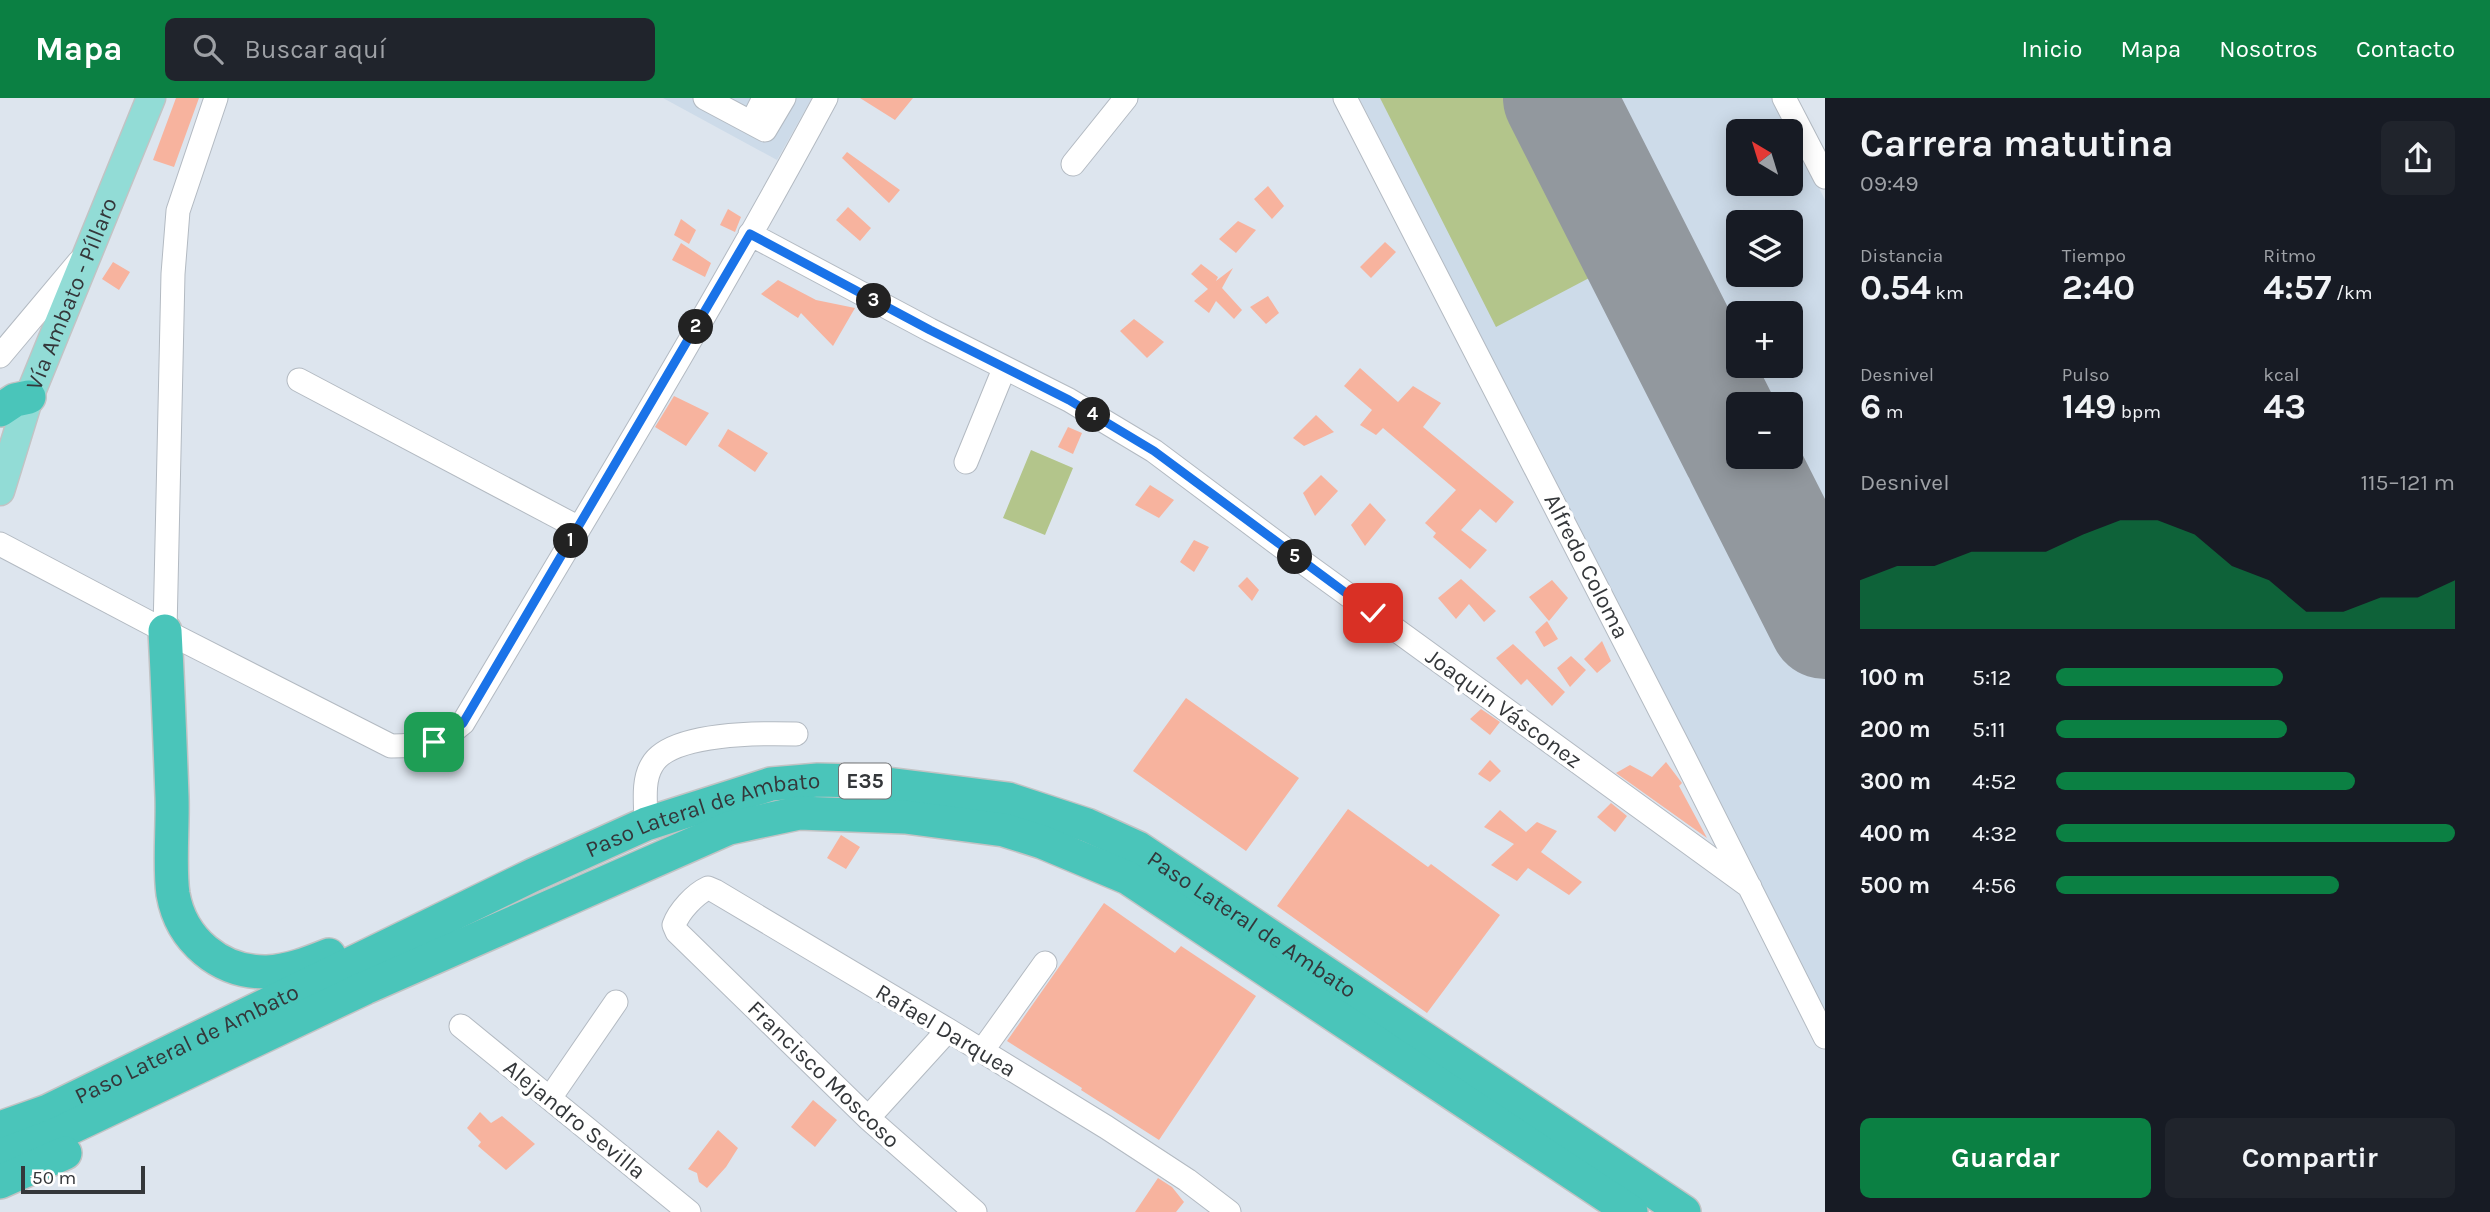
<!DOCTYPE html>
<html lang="es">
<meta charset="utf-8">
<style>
body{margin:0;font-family:Karla,sans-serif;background:#20242c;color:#f1f3f6;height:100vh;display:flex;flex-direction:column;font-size:26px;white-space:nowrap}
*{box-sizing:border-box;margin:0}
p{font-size:23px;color:#9ea1a6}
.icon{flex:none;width:38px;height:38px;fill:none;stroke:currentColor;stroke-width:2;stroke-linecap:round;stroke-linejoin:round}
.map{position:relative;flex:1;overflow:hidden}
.details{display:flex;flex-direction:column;background:#171b24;width:665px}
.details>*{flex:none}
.needle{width:46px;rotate:322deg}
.fabs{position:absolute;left:1726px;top:21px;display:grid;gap:14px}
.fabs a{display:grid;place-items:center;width:77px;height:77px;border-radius:10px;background:#171b24;box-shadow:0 4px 18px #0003;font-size:35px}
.scale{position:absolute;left:21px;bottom:18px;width:124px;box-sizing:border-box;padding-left:7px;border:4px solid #34373a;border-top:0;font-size:19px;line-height:24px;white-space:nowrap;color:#34373a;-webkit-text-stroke:5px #fff;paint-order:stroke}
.pin{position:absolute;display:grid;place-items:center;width:60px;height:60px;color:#fff;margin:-30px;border-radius:14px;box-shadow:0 4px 10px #0006}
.km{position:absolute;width:35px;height:35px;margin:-18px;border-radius:50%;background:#222;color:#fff;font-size:19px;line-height:35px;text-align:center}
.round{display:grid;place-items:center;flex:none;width:74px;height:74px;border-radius:10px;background:#20242c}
.headline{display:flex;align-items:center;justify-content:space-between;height:119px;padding:0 35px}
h1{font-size:38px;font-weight:700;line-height:52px}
.metrics{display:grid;grid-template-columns:repeat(3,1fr);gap:10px;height:119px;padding:7px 35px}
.metrics div{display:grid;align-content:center}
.metrics b{font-size:35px;font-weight:700}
.metrics small{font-size:19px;font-weight:400}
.metrics p{font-size:19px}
.chart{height:196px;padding:14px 35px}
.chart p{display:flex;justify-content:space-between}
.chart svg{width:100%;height:126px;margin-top:7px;fill:#0b8043;opacity:.7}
.cta{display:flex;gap:14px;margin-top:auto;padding:14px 35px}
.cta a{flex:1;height:80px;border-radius:10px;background:#0b8043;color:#fff;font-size:28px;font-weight:700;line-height:80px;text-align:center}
.cta a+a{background:#20242c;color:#f1f3f6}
ul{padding:0 35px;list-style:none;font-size:23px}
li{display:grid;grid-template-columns:112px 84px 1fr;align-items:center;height:52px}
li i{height:18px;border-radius:9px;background:#0b8043}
header{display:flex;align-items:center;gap:42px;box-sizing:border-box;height:98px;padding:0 35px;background:#0b8043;color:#fff}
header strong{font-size:33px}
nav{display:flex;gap:38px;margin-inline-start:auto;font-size:24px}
.search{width:490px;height:63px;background:#20242c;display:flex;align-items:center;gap:18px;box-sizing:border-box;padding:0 24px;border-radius:10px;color:#9ea1a6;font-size:26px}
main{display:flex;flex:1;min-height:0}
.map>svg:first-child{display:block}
.built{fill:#cddbe9;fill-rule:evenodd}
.green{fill:#b3c58b}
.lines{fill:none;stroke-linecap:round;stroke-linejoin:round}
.runway{stroke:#92989e;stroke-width:112}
.building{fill:#f7b39e}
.minor-casing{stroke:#b3bac2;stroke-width:25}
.major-casing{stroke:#c2c3c4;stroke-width:31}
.highway-casing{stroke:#c2c3c4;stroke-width:36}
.minor{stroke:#fff;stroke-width:23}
.major{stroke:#92dcd6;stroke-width:28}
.highway{stroke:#4ac5ba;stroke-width:33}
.route-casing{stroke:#fff;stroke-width:14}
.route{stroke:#1a73e8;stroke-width:9}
.labels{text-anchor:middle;stroke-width:7;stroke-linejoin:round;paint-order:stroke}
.shield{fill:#fff;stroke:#717375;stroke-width:2}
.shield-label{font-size:21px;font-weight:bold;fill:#34373a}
.street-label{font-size:23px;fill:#34373a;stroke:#fff}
</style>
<header>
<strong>Mapa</strong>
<div class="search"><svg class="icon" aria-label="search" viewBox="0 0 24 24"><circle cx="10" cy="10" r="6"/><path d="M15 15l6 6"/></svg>Buscar aquí</div>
<nav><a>Inicio</a><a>Mapa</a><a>Nosotros</a><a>Contacto</a></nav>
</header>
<main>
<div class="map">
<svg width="1825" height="1114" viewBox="0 0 1825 1114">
<rect width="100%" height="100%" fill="#dde5ee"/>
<path class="built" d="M663 0H812L777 62Z
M1359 0H1774L1825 102V913ZM1738 33H1790V86H1738ZM1738 124H1790V177H1738ZM1738 215H1790V268H1738ZM1738 306H1790V359H1738Z"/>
<path class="green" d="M1380 0H1522L1610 169 1496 229Z
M1031 352 1073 370 1045 437 1003 420Z"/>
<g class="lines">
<path class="runway" d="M1559 0 1738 353
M1741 359 1825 525"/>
</g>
<path class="building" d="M176 0H199L174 69 153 62Z
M860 0H913L895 22Z
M847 54 900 92 889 105 842 60Z
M1268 88 1284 108 1272 121 1254 101Z
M848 109 871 130 860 143 836 122Z
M728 111 741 119 735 134 720 127Z
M681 121 696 132 689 146 674 137Z
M1238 123 1256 132 1236 155 1219 141Z
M1385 144 1396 154 1371 180 1360 169Z
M681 145 711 165 705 179 672 162Z
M113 164 130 174 119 192 102 181Z
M1201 166 1218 179 1216 183 1233 170 1222 190 1242 212 1234 221 1216 203 1209 215 1194 203 1208 191 1191 176Z
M778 182 816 202 855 210 833 248 801 215 798 220 761 196Z
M1268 198 1279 215 1266 226 1250 209Z
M1134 221 1164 244 1147 260 1120 233Z
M1360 270 1398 304 1413 288 1441 305 1423 329 1514 404 1496 425 1480 411 1461 432 1487 452 1470 471 1433 439 1436 435 1425 425 1456 392 1383 330 1376 337 1360 327 1372 312 1344 288Z
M674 298 709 315 686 348 655 329Z
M1316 317 1334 334 1304 348 1293 340Z
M1068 329 1082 335 1073 356 1058 349Z
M728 331 768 355 755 374 718 348Z
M1321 377 1338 393 1315 418 1303 395Z
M1150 387 1174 402 1159 420 1135 407Z
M1370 405 1386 422 1365 448 1351 427Z
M1194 442 1209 449 1194 474 1180 464Z
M1247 479 1259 492 1252 503 1238 488Z
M1461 481 1496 513 1484 524 1469 506 1456 521 1438 500Z
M1552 482 1568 500 1549 523 1529 499Z
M1547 523 1558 541 1544 549 1535 534Z
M1602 543 1611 563 1597 575 1584 561Z
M1513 546 1565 594 1552 608 1527 581 1521 587 1496 560Z
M1571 558 1586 572 1570 589 1557 570Z
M1186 600 1299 680 1246 753 1133 673Z
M1481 611 1500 624 1490 637 1470 621Z
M1490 662 1501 673 1490 684 1478 676Z
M1666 664 1682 685 1679 688 1707 740 1616 675 1630 667 1652 679Z
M1611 705 1627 718 1615 734 1597 719Z
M1348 711 1428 769 1431 766 1500 817 1427 915 1277 808Z
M1500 712 1526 734 1537 724 1557 733 1541 754 1582 784 1569 797 1528 770 1517 783 1491 767 1514 746 1484 729Z
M841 737 860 749 846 771 827 760Z
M1104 805 1175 855 1181 848 1256 898 1159 1042 1081 992 1082 990 1007 943Z
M813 1002 837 1022 815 1049 791 1029Z
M480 1014 491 1025 502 1018 535 1046 506 1072 478 1048 481 1044 467 1030Z
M718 1032 738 1050 726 1069 707 1090 699 1084 697 1075 688 1071Z
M1158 1080 1172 1089 1184 1104 1176 1114H1135Z"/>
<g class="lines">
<defs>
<path id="minor" d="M705 0 765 32 784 0
M1345 0 1684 659 1825 939
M1784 0 1825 79
M752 24 764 0
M1073 66 1126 0
M750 136 930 232 1069 302 1154 353 1293 457 1750 789
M0 258 79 164
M299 282 579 430
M966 364 1004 271
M0 446 165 533 391 648C419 648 442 644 463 625 586 418 712 212 826 0
M165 533 173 176 178 113 216 0
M646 726C646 707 642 683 652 667 670 634 763 635 796 636
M461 928 689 1114
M982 953 1045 865
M550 1000 616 904
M868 1020 948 932
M975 1114 868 1020 677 834 674 827C679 813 695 796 708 790L715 793 948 932 1106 1029 1187 1082 1229 1114"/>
<g id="major">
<path id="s1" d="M0 393 29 299 151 0"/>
</g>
<g id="highway">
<path d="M0 312 15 302 29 299"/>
<path d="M165 533C168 589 170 644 172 699 173 728 169 769 173 796 181 842 220 875 267 874 289 873 309 865 329 857"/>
<path id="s2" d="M0 1030 48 1013 533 777 646 726 771 686 818 682 863 683 1008 701 1087 727 1138 750 1684 1114"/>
<path d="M0 1058 55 1037 365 890 729 730 799 715 905 719 1004 732 1042 744 1128 780 1631 1114"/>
<path d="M0 1084 65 1055"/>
</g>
</defs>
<use href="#minor" class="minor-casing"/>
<use href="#major" class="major-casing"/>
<use href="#highway" class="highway-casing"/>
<use href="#minor" class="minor"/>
<use href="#major" class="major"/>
<use href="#highway" class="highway"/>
</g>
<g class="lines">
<defs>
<path id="route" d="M434 644 450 636 463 625 750 136 930 232 1069 302 1154 353 1373 515"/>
</defs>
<use href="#route" class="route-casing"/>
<use href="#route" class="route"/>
</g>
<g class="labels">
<rect class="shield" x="839" y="665.5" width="52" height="35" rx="5"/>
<g class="shield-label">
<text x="865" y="690">E35</text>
</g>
<g class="street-label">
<text dy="8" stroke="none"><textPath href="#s1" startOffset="210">Vía Ambato - Píllaro</textPath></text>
<text transform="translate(1587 468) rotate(63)" y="8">Alfredo Coloma</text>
<text transform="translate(1504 610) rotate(36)" y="8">Joaquin Vásconez</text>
<text dy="8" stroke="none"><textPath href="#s2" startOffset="772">Paso Lateral de Ambato</textPath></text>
<text dy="8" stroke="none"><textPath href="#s2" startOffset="1360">Paso Lateral de Ambato</textPath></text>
<text transform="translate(946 932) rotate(31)" y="8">Rafael Darquea</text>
<text dy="8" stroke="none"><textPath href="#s2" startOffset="205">Paso Lateral de Ambato</textPath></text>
<text transform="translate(824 976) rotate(44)" y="8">Francisco Moscoso</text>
<text transform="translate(575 1021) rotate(39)" y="8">Alejandro Sevilla</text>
</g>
</g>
</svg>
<div class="fabs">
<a><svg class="needle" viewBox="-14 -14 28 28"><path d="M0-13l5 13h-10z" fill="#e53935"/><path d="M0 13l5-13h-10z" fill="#9ea1a6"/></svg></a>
<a><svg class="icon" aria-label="layers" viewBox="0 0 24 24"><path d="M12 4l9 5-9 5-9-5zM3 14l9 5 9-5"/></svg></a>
<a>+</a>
<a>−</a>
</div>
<div class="scale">50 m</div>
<div class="pin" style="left:434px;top:644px;background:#1e9e55"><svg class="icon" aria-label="arrive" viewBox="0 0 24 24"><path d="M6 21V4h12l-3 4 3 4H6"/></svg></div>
<div class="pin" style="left:1373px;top:515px;background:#d93025"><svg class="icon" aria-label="check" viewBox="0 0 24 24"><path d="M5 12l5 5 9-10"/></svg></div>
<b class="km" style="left:571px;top:443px">1</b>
<b class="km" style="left:696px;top:229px">2</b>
<b class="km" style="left:874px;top:203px">3</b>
<b class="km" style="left:1093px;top:317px">4</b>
<b class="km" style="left:1295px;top:459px">5</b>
</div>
<section class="details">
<div class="headline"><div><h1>Carrera matutina</h1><p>09:49</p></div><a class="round"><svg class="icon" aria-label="share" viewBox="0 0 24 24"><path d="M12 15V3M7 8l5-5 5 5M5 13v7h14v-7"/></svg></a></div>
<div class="metrics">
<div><p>Distancia</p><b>0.54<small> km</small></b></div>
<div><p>Tiempo</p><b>2:40</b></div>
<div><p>Ritmo</p><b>4:57<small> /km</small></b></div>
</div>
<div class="metrics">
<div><p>Desnivel</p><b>6<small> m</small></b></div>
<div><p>Pulso</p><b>149<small> bpm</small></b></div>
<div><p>kcal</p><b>43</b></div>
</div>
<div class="chart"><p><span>Desnivel</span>115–121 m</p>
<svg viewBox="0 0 160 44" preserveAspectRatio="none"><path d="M0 44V27L10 22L20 22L30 17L40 17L50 17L60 11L70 6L80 6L90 11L100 22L110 27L120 38L130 38L140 33L150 33L160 27V44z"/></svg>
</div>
<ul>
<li><b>100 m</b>5:12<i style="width:57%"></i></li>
<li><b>200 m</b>5:11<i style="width:58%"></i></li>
<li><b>300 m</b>4:52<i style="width:75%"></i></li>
<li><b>400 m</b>4:32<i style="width:100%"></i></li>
<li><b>500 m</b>4:56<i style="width:71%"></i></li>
</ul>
<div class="cta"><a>Guardar</a><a>Compartir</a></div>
</section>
</main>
